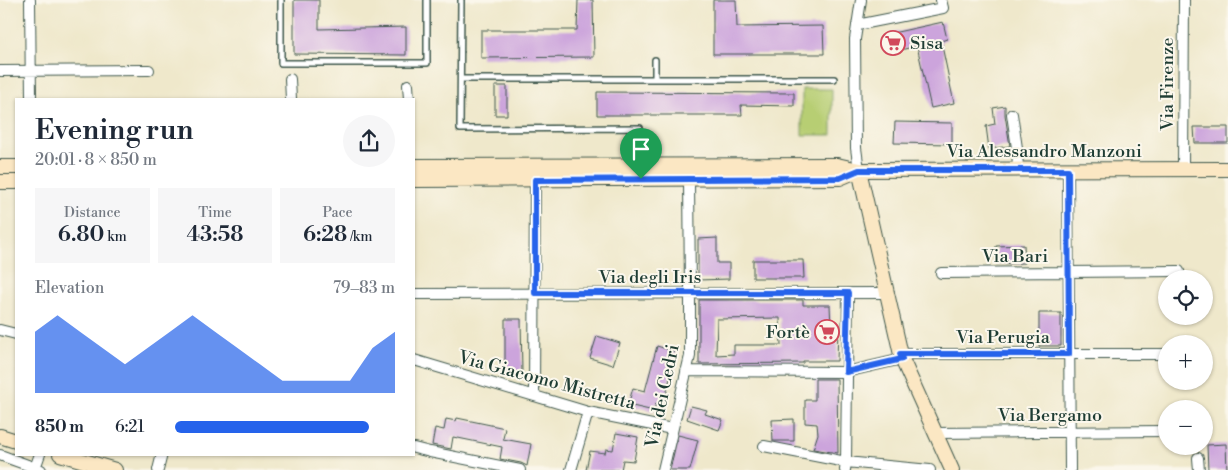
<!DOCTYPE html>
<meta charset="utf-8">
<style>
body{margin:0;font-family:"Libre Bodoni",serif;background:#f6f6f7;color:#1f2937;height:100vh;display:flex;flex-direction:column;font-size:19px;white-space:nowrap}
*{box-sizing:border-box;margin:0}
p{font-size:16px;color:#747a83}
.icon{flex:none;width:28px;height:28px;fill:none;stroke:currentColor;stroke-width:2;stroke-linecap:round;stroke-linejoin:round}
.map{position:relative;flex:1;overflow:hidden}
.details{position:absolute;left:15px;top:98px;width:400px;height:358px;display:flex;flex-direction:column;background:#fff;border-radius:0px;box-shadow:0 1px 4px #0004}
.details>*{flex:none}
.fabs{position:absolute;left:1158px;top:270px;display:grid;gap:10px}
.fabs a{display:grid;place-items:center;width:55px;height:55px;border-radius:50%;background:#fff;box-shadow:0 1px 4px #0004;font-size:25px}
.pin{position:absolute;display:grid;place-items:center;width:42px;height:42px;color:#fff;margin:-51px -21px;border-radius:50% 50% 50% 0;rotate:-45deg;box-shadow:0 0 5px #0007}
.pin .icon{rotate:45deg}
.round{display:grid;place-items:center;flex:none;width:52px;height:52px;border-radius:26px;background:#f6f6f7}
.summary{display:flex;align-items:center;justify-content:space-between;height:85px;padding:0 20px}
h1{font-size:28px;font-weight:600;line-height:38px}
.figures{display:grid;grid-template-columns:repeat(3,1fr);gap:8px;height:85px;padding:5px 20px}
.figures div{display:grid;align-content:center;border-radius:0px;background:#f6f6f7;text-align:center}
.figures b{font-size:21px;font-weight:600}
.figures small{font-size:14px;font-weight:400}
.figures p{font-size:14px}
.chart{height:140px;padding:10px 20px}
.chart p{display:flex;justify-content:space-between}
.chart svg{width:100%;height:90px;margin-top:5px;fill:#2563eb;opacity:.7}
ul{padding:0 20px;list-style:none;font-size:16px}
li{display:grid;grid-template-columns:80px 60px 1fr;align-items:center;height:38px}
li i{height:12px;border-radius:6px;background:#2563eb}
.map>svg:first-child{display:block}
.green{fill:#b7ce73;stroke:#6b8654}
.building{fill:#cca4dc;fill-rule:evenodd}
.lines{fill:none;stroke-linecap:round;stroke-linejoin:round}
.service-casing{stroke:#3e574b;stroke-width:8}
.minor-casing{stroke:#3e574b;stroke-width:12}
.secondary-casing{stroke:#3e574b;stroke-width:16}
.service{stroke:#fff;stroke-width:5}
.minor{stroke:#fff;stroke-width:10}
.secondary{stroke:#fbe7c3;stroke-width:14}
.route-casing{stroke:#fff;stroke-width:10}
.route{stroke:#2563eb;stroke-width:6}
.labels{text-anchor:middle;stroke-width:4;stroke-linejoin:round;paint-order:stroke}
.poi-label{font-size:18px;fill:#1f3d34;stroke:#fbf7ec;text-anchor:start}
.street-label{font-size:18px;fill:#1f3d34;stroke:#fbf7ec}
</style>
<div class="map">
<svg width="1228" height="470" viewBox="0 0 1228 470">
<rect width="100%" height="100%" fill="#fbf7ec"/>
<filter id="ink" filterUnits="userSpaceOnUse"><feTurbulence type="fractalNoise" baseFrequency=".02" numOctaves="2"/><feDisplacementMap in="SourceGraphic" scale="10" xChannelSelector="R" yChannelSelector="G"/><feConvolveMatrix kernelMatrix="1 2 1 2 8 2 1 2 1" color-interpolation-filters="sRGB"/></filter>
<filter id="wash" filterUnits="userSpaceOnUse"><feTurbulence type="fractalNoise" baseFrequency=".0096" numOctaves="4" result="noise"/><feDisplacementMap in="SourceGraphic" scale="20" xChannelSelector="R" yChannelSelector="G"/><feGaussianBlur stdDeviation="1.12" result="paint"/><feColorMatrix in="noise" values="0 0 0 0 0 0 0 0 0 0 0 0 0 0 0 0 0 1.4 0 .05"/><feComposite in="paint" operator="in"/></filter>
<g filter="url(#wash)">
<rect width="100%" height="100%" fill="#efe8cb"/>
<path class="green" d="M802 89H832V135H802Z"/>
<g id="blocks">
<path class="building" d="M294 0H319V29L406 27V55L294 54Z
M578 0H593L594 57 481 58V30H577Z
M713 0H736L737 27 823 26 824 54H713Z
M943 22 947 39 941 41 954 103 931 108 917 46 892 52 888 34Z
M495 86H507V115H495Z
M597 92 794 93V106L741 105 742 115H597Z
M1005 106V115L1010 146 989 149 986 126 995 124 993 108Z
M895 122 952 123V144L894 143Z
M1194 127H1228V143H1195Z
M717 238V263H729V279L698 280V239Z
M1024 245 1025 263 996 264V246Z
M753 260H803L804 278H753Z
M699 300H803V305H830L831 328H838L837 361H803V363L699 364ZM780 318 781 345H734V354L716 355 717 319Z
M1039 313H1061V346H1039Z
M505 319H521L522 372H505Z
M597 336 620 343 613 365 590 358Z
M657 346 676 352 664 404 656 403 654 411 628 405 633 388 645 391Z
M815 379H837L838 453 813 449 818 434 817 424 805 423V400H815Z
M691 406 707 410 705 414 723 420 719 430 687 419Z
M457 418 505 428 503 439 531 444 527 466 521 463 500 459 502 447 453 437 451 449 432 445 435 428 444 430 446 419 456 421Z
M794 419V441H773L772 420Z
M616 433 638 437 634 461 623 460 621 470H586L590 451 605 453 606 449 613 450Z
M678 435 698 440 690 470H670Z
M1226 444 1227 470H1208L1207 445Z"/>
</g>
</g>
<g filter="url(#ink)">
<use href="#blocks" fill-opacity="0" stroke="#3e574b" stroke-width="1"/>
<g class="lines">
<defs>
<path id="service" d="M281 0V63H427V0
M461 0 460 129 640 128 641 165
M655 60V79
M461 79H834"/>
<path id="minor" d="M30 0 31 99
M857 25 943 8 941 0
M0 71 149 70
M290 79 291 99
M408 85 409 99
M1012 114 1017 148 1018 170
M1068 169 1070 470
M1183 169 1184 0
M859 170 856 148 855 39 861 0
M941 273 1179 271
M414 294 887 293
M0 330 16 334
M901 354H1166
M414 360 588 412 672 429
M686 371 846 372 902 359
M534 396 535 180
M934 433 1166 431
M764 446 846 462 930 470
M414 448 430 452 520 470
M0 455 41 470
M1198 458 1199 470
M35 468 40 454
M158 470 162 454
M571 470 588 412
M663 470 690 356V293L689 179
M845 470 846 462 848 293"/>
<path id="secondary" d="M414 166 837 165 859 170 1228 169
M0 167H16
M859 170 902 359 952 470
M414 180 840 178 859 170
M0 182H16
M0 436 16 441
M60 454 115 470"/>
</defs>
<use href="#service" class="service-casing"/>
<use href="#minor" class="minor-casing"/>
<use href="#secondary" class="secondary-casing"/>
<use href="#service" class="service"/>
<use href="#minor" class="minor"/>
<use href="#secondary" class="secondary"/>
</g>
</g>
<g class="lines" filter="url(#ink)">
<defs>
<path id="route" d="M859 170H1068L1069 354H900L902 359 846 372 848 293H535V180L840 178Z"/>
</defs>
<use href="#route" class="route-casing"/>
<use href="#route" class="route"/>
</g>
<defs>
<symbol id="supermarket-ring" viewBox="-11 -11 22 22"><circle r="9.5" fill="#fbf7ec" stroke="#d1495b" stroke-width="1.5"/><path d="M-6-5.5h2.5l.6 2H6L4.5 2H-2.5L-4.4-4H-6ZM-1.5 3.2a1.3 1.3 0 1 0 .1 0ZM3 3.2a1.3 1.3 0 1 0 .1 0Z" fill="#d1495b"/></symbol>
</defs>
<g fill-rule="evenodd">
<use href="#supermarket-ring" x="879" y="29" width="28" height="28"/>
<use href="#supermarket-ring" x="813" y="318" width="28" height="28"/>
</g>
<g class="labels">
<g class="poi-label">
<text x="910" y="49">Sisa</text>
<text x="810" y="338" text-anchor="end">Fortè</text>
</g>
<g class="street-label">
<text transform="translate(1167 84) rotate(-90)" y="6">Via Firenze</text>
<text x="1044" y="157">Via Alessandro Manzoni</text>
<text x="1015" y="262">Via Bari</text>
<text x="650" y="283">Via degli Iris</text>
<text x="1003" y="343">Via Perugia</text>
<text transform="translate(547 380) rotate(15)" y="6">Via Giacomo Mistretta</text>
<text transform="translate(662 396) rotate(-78)" y="6">Via dei Cedri</text>
<text x="1050" y="421">Via Bergamo</text>
</g>
</g>
</svg>
<div class="fabs">
<a><svg class="icon" aria-label="locate" viewBox="0 0 24 24"><circle cx="12" cy="12" r="6"/><path d="M12 2v4M12 18v4M2 12h4M18 12h4"/></svg></a>
<a>+</a>
<a>−</a>
</div>
<div class="pin" style="left:641px;top:179px;background:#1e9e55"><svg class="icon" aria-label="arrive" viewBox="0 0 24 24"><path d="M6 21V4h12l-3 4 3 4H6"/></svg></div>
<section class="details">
<div class="summary"><div><h1>Evening run</h1><p>20:01 · 8 × 850 m</p></div><a class="round"><svg class="icon" aria-label="share" viewBox="0 0 24 24"><path d="M12 15V3M7 8l5-5 5 5M5 13v7h14v-7"/></svg></a></div>
<div class="figures">
<div><p>Distance</p><b>6.80<small> km</small></b></div>
<div><p>Time</p><b>43:58</b></div>
<div><p>Pace</p><b>6:28<small> /km</small></b></div>
</div>
<div class="chart"><p><span>Elevation</span>79–83 m</p>
<svg viewBox="0 0 160 44" preserveAspectRatio="none"><path d="M0 44V14L10 6L20 14L30 22L40 30L50 22L60 14L70 6L80 14L90 22L100 30L110 38L120 38L130 38L140 38L150 22L160 14V44z"/></svg>
</div>
<ul>
<li><b>850 m</b>6:21<i style="width:88%"></i></li>
</ul>
</section>
</div>
